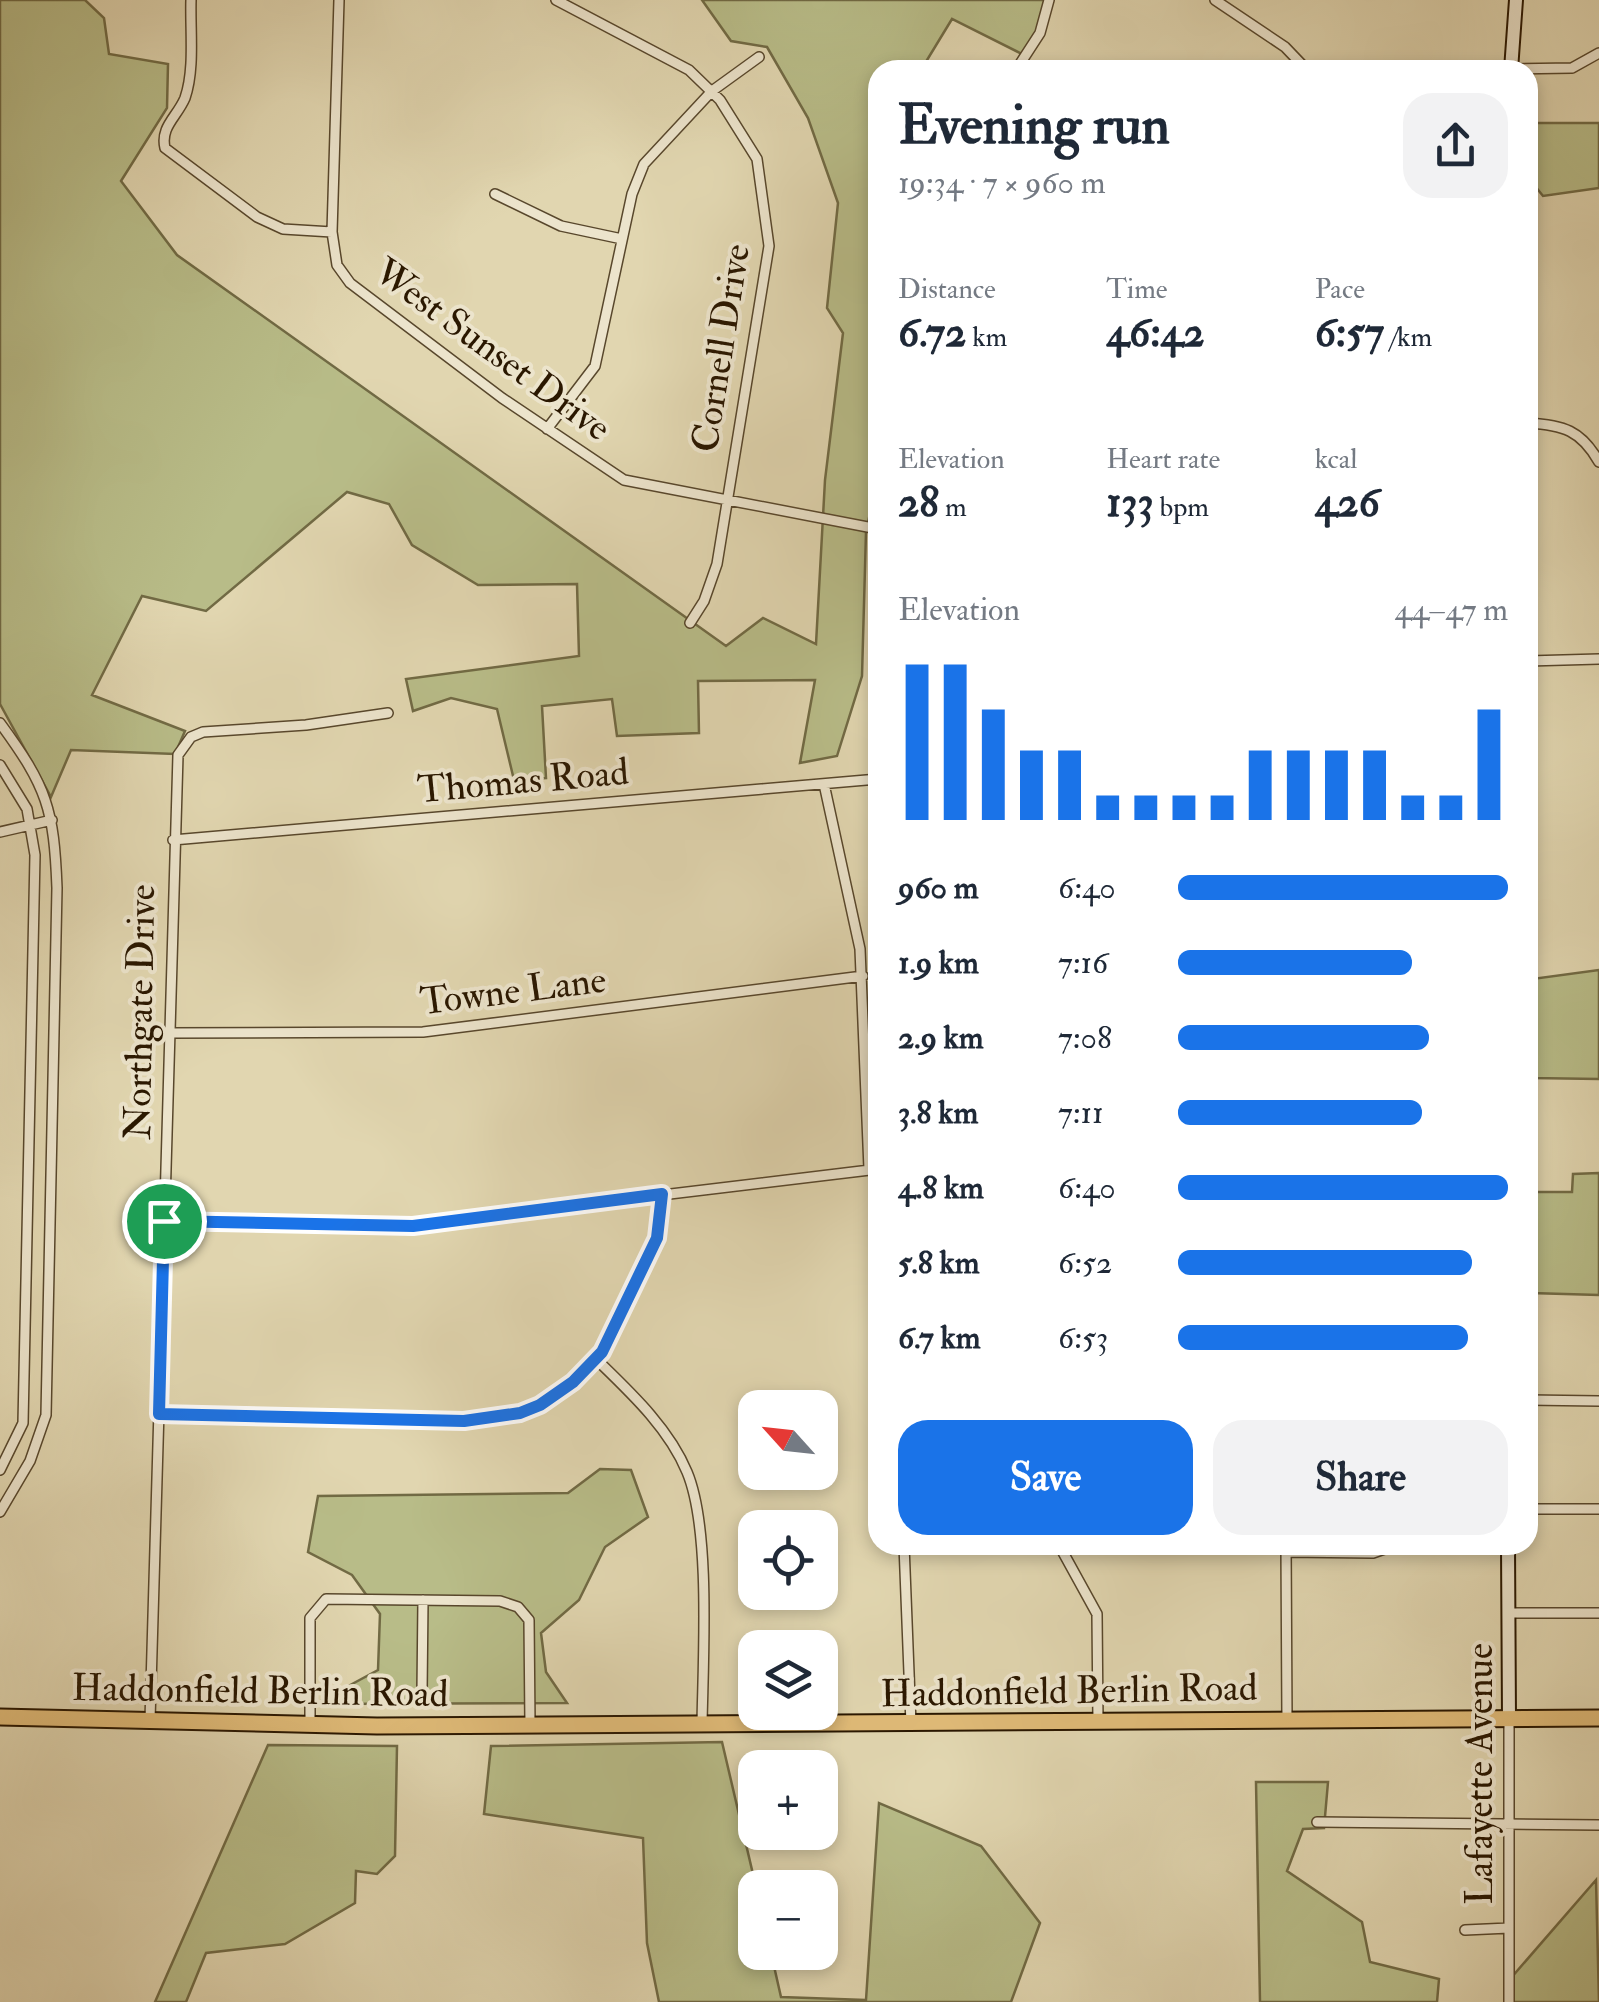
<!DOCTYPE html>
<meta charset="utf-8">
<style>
body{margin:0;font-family:"IM FELL Double Pica",serif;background:#f2f2f3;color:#1f2937;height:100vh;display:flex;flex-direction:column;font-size:38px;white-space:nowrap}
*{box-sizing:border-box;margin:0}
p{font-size:32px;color:#747a83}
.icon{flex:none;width:55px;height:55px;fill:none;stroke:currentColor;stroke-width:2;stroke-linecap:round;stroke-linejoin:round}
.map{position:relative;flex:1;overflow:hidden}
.side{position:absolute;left:868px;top:60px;width:670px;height:1495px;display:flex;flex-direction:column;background:#fff;border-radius:30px;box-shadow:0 5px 15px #0003}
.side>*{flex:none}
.needle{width:65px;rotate:297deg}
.buttons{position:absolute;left:738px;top:1390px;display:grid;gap:20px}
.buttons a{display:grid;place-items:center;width:100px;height:100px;border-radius:20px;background:#fff;box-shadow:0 5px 15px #0003;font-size:50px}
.pin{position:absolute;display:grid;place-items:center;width:85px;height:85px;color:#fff;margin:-42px;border:5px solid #fff;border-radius:50%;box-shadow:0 2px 10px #0007}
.round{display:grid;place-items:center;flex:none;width:105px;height:105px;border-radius:30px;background:#f2f2f3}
.headline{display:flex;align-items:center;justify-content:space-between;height:170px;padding:0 30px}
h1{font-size:55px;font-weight:700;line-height:75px}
.figures{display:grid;grid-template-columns:repeat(3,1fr);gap:15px;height:170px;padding:10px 30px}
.figures div{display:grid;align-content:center}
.figures b{font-size:42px;font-weight:700}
.figures small{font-size:28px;font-weight:400}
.figures p{font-size:28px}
.chart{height:280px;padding:20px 30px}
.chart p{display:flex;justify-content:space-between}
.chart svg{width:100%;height:180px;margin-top:10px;stroke:#1a73e8;stroke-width:6}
.cta{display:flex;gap:20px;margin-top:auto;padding:20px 30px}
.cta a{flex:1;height:115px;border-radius:30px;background:#1a73e8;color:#fff;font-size:40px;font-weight:700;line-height:115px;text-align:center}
.cta a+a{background:#f2f2f3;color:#1f2937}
ul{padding:0 30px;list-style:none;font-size:32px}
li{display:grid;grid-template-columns:160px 120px 1fr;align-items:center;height:75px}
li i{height:25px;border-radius:12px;background:#1a73e8}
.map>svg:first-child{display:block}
.green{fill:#b8bc88;stroke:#716a44;stroke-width:2.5}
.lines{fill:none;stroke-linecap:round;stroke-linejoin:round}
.street-casing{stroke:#58472c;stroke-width:12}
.secondary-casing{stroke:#2a1700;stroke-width:16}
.primary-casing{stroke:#2a1700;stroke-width:19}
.street{stroke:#ece4cc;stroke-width:9}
.secondary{stroke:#ece4cc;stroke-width:12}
.primary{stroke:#e0bb78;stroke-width:15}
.route-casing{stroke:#fff;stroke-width:20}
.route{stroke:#1a73e8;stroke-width:12}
.labels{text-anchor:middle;stroke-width:8;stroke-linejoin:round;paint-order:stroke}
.street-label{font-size:38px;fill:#2a1700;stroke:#ece4cc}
</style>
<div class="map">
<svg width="1599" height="2002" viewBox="0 0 1599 2002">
<rect width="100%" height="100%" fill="#e1d6b0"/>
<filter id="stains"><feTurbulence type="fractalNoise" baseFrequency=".002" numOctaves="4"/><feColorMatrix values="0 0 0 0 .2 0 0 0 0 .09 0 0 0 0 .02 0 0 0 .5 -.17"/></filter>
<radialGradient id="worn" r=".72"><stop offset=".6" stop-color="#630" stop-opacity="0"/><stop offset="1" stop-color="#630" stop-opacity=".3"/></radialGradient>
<path class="green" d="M0 0H85L104 18 109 54 168 64 167 108 121 181 177 255 726 646 763 618 816 644 825 480 843 333 827 308 838 203 808 118 767 47 731 41 702 0H1048L1042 34 1026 56 952 19 921 70H878C877 92 883 123 877 144 872 163 866 178 878 197L877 480 866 532 862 676 837 756 800 763 815 680 698 681 699 733 617 736 612 699 542 706 546 778 514 780 497 709 451 698 413 711 406 679 579 656 577 584 478 585 412 545 389 504 347 492 206 611 142 596 92 695 185 731 175 754 71 750 51 797 0 704Z
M1535 123H1599V188L1543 196 1535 186Z
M1599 970V1079L1532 1078V979Z
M1599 1173V1295L1531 1293V1192H1572L1573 1174Z
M600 1469 631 1470 648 1517 605 1547 579 1600 541 1633 546 1672 567 1703 315 1704 378 1670 380 1614 352 1575 308 1552 318 1496 568 1493Z
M722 1742 756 1887 755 1952 771 1953 781 1997 866 2000 879 1803 981 1846 1040 1923 1011 2002H659L647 1943 643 1838 484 1814 491 1746Z
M268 1745 397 1746 395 1856 377 1874 356 1871 355 1903 285 1944 206 1953 186 2002H155Z
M1256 1782H1328L1324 1828 1303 1829 1287 1871 1362 1922 1370 1962 1439 1979 1437 2002H1260Z
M1596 1880 1599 2002H1511V1978Z"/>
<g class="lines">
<defs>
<path id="street" d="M191 0C190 30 195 69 185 98 177 117 160 127 165 148L257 217 283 229 332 232
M339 0 332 232 337 265 350 283 502 398 624 480 878 529
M556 0 689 70 720 100 757 159 769 246 717 564 704 601 690 623
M1215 0 1285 47 1307 70
M1511 69 1572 68 1599 53
M1016 70 1040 33 1049 0
M495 194 561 226 622 239
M1528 423C1563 425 1581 430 1599 462
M547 429 595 366 632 194 644 164 712 91 759 57
M1528 661 1599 659
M0 723C47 787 54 809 57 888L46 1415 30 1461 0 1512
M0 765 27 809 35 855 23 1423 0 1470
M824 784 860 949 869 1169
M0 832 52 820
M173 840 878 779
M169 1033 423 1032 863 976
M164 1221 413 1225 878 1169
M596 1359C630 1392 669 1428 687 1472 711 1529 703 1660 702 1724
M1528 1400 1599 1401
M159 1414 464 1421 521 1413 540 1405 573 1382 602 1352 657 1238 662 1194
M1528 1509H1599
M904 1545 911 1724
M1059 1545 1097 1614 1098 1722
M1286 1545 1287 1721
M904 1549 1049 1545
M1286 1552 1373 1553 1396 1545
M1508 1613H1599
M422 1692 423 1600
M150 1720 178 755 191 737 203 732 306 725 388 713
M310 1724V1618L326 1599 500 1601 518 1607 529 1620 530 1725
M1317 1822 1599 1825
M1465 1930 1509 1928
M1509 2002V1719"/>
<path id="secondary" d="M1511 70 1516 0
M1508 1545 1509 1719"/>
<path id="primary" d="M0 1717 377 1726 1599 1718"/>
</defs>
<use href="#street" class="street-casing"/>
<use href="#secondary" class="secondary-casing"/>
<use href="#primary" class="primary-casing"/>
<use href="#street" class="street"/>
<use href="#secondary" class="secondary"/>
<use href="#primary" class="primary"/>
</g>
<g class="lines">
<defs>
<path id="route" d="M662 1194 657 1238 602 1352 573 1382 540 1405 520 1413 464 1421 159 1414 164 1221 413 1226Z"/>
</defs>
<use href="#route" class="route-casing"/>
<use href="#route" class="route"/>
</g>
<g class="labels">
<g class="street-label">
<text transform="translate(720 348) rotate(-81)" y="13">Cornell Drive</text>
<text transform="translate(493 349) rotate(36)" y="13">West Sunset Drive</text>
<text transform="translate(523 780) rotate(-5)" y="13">Thomas Road</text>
<text transform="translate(513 990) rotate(-7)" y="13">Towne Lane</text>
<text transform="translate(139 1012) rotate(-89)" y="13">Northgate Drive</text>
<text transform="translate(260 1690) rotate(1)" y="13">Haddonfield Berlin Road</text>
<text transform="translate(1069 1690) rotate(-1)" y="13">Haddonfield Berlin Road</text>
<text transform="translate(1479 1774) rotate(-90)" y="13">Lafayette Avenue</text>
</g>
</g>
<rect width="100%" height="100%" filter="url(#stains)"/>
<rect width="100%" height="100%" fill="url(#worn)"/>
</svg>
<div class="buttons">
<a><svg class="needle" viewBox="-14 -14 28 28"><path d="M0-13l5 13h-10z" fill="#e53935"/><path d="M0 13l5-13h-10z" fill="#747a83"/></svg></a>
<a><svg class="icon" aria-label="locate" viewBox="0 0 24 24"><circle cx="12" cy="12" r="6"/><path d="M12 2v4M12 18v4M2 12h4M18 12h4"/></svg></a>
<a><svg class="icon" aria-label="layers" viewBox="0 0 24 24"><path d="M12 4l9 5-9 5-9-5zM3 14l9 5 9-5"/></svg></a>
<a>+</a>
<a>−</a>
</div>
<div class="pin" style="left:164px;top:1221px;background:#1e9e55"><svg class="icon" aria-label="arrive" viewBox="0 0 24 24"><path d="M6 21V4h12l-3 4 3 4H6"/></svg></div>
<section class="side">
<div class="headline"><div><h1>Evening run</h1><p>19:34 · 7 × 960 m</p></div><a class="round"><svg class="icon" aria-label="share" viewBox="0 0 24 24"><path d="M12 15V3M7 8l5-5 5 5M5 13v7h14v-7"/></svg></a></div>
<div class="figures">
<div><p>Distance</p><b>6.72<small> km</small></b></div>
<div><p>Time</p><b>46:42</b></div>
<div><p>Pace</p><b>6:57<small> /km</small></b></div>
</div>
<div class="figures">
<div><p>Elevation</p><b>28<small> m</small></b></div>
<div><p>Heart rate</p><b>133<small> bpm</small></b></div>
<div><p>kcal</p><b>426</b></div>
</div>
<div class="chart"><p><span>Elevation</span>44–47 m</p>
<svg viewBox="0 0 160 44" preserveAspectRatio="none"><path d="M5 44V6M15 44V6M25 44V17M35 44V27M45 44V27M55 44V38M65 44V38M75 44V38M85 44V38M95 44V27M105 44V27M115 44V27M125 44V27M135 44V38M145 44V38M155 44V17"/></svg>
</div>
<ul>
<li><b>960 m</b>6:40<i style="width:100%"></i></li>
<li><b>1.9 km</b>7:16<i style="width:71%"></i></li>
<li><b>2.9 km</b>7:08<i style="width:76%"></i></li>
<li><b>3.8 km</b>7:11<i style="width:74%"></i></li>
<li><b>4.8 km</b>6:40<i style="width:100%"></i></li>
<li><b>5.8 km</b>6:52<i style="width:89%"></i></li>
<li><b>6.7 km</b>6:53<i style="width:88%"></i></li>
</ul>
<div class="cta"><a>Save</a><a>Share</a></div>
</section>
</div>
